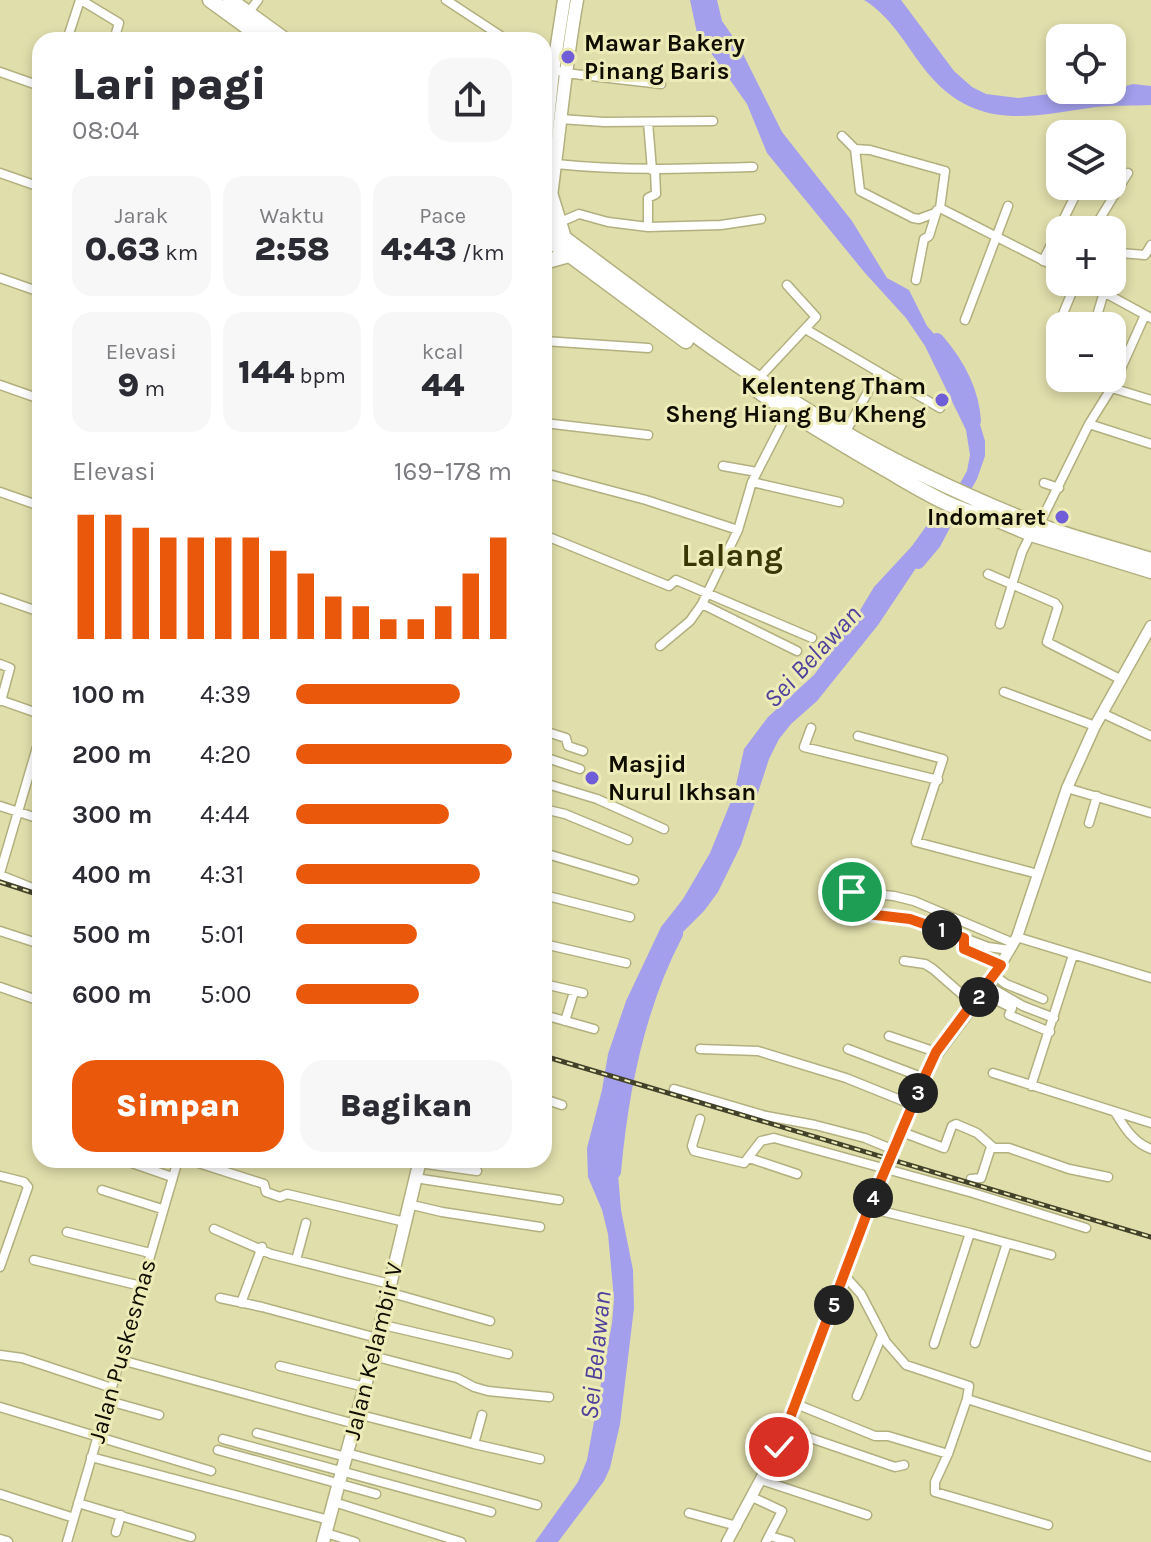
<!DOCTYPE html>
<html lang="id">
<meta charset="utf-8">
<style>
body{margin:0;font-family:Karla,sans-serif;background:#f7f7f7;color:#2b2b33;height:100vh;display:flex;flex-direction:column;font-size:30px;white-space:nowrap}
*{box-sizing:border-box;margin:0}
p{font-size:26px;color:#7c7c81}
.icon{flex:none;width:44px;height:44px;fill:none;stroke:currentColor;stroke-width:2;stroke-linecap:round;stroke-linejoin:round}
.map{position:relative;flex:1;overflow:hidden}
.side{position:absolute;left:32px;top:32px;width:520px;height:1136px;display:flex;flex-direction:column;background:#fff;border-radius:24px;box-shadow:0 4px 12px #0003}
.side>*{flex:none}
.controls{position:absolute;left:1046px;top:24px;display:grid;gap:16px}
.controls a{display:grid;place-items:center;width:80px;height:80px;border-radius:16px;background:#fff;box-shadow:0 4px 12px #0003;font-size:40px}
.pin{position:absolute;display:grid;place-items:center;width:68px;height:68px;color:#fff;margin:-34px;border:4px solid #fff;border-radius:50%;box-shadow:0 2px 8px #0007}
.km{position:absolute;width:40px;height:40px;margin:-20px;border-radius:50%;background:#222;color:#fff;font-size:22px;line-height:40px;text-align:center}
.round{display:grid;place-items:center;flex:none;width:84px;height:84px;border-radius:24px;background:#f7f7f7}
.head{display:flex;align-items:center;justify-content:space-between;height:136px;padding:0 40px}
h1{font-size:44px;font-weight:800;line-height:60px}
.figures{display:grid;grid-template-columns:repeat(3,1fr);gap:12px;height:136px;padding:8px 40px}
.figures div{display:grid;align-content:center;border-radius:20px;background:#f7f7f7;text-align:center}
.figures b{font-size:34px;font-weight:800}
.figures small{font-size:22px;font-weight:400}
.figures p{font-size:22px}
.chart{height:224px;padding:16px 40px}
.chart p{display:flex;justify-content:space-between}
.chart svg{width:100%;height:144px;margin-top:8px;stroke:#ea580c;stroke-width:6}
.action{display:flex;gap:16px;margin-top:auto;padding:16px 40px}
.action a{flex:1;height:92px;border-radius:24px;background:#ea580c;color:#fff;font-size:32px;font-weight:800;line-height:92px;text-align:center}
.action a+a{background:#f7f7f7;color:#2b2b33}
ul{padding:0 40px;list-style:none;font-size:26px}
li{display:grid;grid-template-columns:128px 96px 1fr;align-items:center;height:60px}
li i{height:20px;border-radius:10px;background:#ea580c}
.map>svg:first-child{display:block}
.water{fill:#a39fed}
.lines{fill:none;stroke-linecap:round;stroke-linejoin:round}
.river{stroke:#a39fed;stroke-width:14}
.minor-casing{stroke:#b2b07f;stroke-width:11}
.tertiary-casing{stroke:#b2b07f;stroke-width:13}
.primary-casing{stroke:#b2b07f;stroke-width:15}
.trunk-casing{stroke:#b2b07f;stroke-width:17}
.minor{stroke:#fff;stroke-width:8}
.tertiary{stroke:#fff;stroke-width:10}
.primary{stroke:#fff;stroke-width:12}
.trunk{stroke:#fff;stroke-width:14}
.rail-casing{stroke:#42412a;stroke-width:5}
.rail{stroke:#edebb7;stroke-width:2;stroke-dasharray:6;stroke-linecap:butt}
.route-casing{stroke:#fff;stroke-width:16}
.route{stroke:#ea580c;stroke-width:10}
.poi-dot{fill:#705dd8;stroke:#edebb7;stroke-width:3}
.labels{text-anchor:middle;stroke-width:6;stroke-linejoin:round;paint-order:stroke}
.poi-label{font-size:24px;font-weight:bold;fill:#0e0d00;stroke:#edebb7;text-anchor:start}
.street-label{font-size:24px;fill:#0e0d00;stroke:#edebb7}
.water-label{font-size:26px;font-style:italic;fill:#4f419c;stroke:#edebb7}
.district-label{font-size:32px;font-weight:bold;fill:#3a3704;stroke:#edebb7}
</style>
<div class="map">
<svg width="1151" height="1542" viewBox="0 0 1151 1542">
<rect width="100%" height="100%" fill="#e0deab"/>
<path class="water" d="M690 0H717L722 21 738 44 782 132 852 221 887 278 909 290 927 326 944 345 979 421 985 441V456L977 479 958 513 943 522 930 547 878 625 817 701 791 724 779 739 769 759 741 845 718 892 704 911 677 938 659 966 630 1061 616 1150 621 1210 633 1270 634 1308 620 1424 610 1468 604 1481 558 1542H535L578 1482 587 1460 612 1323 614 1299 608 1234 602 1210 588 1177 587 1148 602 1090 608 1054 626 1001 661 927 683 899 710 853 734 794 744 749 768 717 814 675 853 622 874 587 912 546 927 525 946 508 967 471 970 455 966 430 925 346 906 318 865 273 767 153 747 104 697 33Z
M864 0H901L954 71 972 87 986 94 1019 98 1079 90H1112L1133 84 1151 86V105C1133 106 1114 105 1096 107 1033 116 980 131 932 78 909 52 894 18 864 0Z"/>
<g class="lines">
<path class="river" d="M937 340C957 363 972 390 974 421
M918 562 934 543 954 505
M614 1172C621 1092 638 1006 676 934"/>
<defs>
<path id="minor" d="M81 0 119 23 114 40
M446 0 507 40
M248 13 258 0
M67 40 80 0
M544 66 565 73 661 84
M0 72 40 86
M560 119 604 122 713 121
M648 122 652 170
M842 136 855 149 860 191 913 218 919 219 935 213
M855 149 870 150 945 171 940 208 1060 269
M556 164C623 171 686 169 753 167
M0 173 40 187
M1112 177 1121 184 1128 173
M558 223 579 214 608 222 648 227 721 225 761 219
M648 227V198L656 194 655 170
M1093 230 1121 184
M1043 261 1075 196 1084 186
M1112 264 1120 253 1145 255 1151 245
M0 278 40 292
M916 280 924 239 929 236 937 210
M1085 282 1151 318
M1145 315 1114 384 1089 424 1151 444
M965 320 1008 206
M1094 326 1104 292
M807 330 940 408
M1056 331 1076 282
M544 341 648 348
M758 379 816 317 787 285
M0 385 40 399
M1112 388 1151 400
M544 423 648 435
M845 433 879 372
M723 466 757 472
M544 473 646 500 738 530
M752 482 839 502
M1044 483 1059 488
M0 492 40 506
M1039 525 1089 424
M544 535 669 586 676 580 812 638
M988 574 1055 603 1058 607 1047 642 1122 680
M0 598 40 612
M702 604 797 651
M1000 624 1022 552 1033 530
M660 646 690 621 702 604 738 530 752 482 788 412
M0 664 10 668 1 701
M1004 692 1095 726
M0 700 40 714
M1102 713 1151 736
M811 728 804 747 938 780
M544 731 566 738 568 746 583 751
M858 736 943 759 916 842 1038 874
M544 757 580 769
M544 783 597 799 664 829
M1067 788 1151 813
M0 806 40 819
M544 809 565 814 628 840
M1089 823 1097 796
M544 853 634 880
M0 873 40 737
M0 875 40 891
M544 895 630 917
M0 931 40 944
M1017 937 1151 978
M964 938 988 947 1010 950
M544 944 626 963
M904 961 925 964 933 969 973 1004
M1001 965 966 950 963 947V938L910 919 850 912 852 892 894 896 914 901 1013 943
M995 976 1006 984 1043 999
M544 984 583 993
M988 986 1023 1006 1054 1018
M0 987 40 1001
M982 993 1012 1008 1009 1015 1050 1032
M544 1015 594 1029
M565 1021 574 992
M889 1036 936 1052
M700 1049 758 1051 846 1078 913 1105
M848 1049 924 1078
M993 1073 1151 1123
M1031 1086 1073 955
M674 1089 766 1116 815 1125 865 1138 894 1150
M544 1099 562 1105
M1115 1112C1124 1127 1134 1143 1151 1149
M700 1119 692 1146 694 1151 744 1163 761 1141 774 1138 973 1193 1086 1228
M902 1132 944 1148 952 1126 956 1124 977 1133 994 1148H1009L1069 1169 1108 1177
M749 1158 797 1174
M123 1160 172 1177
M189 1160 264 1184 266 1192 280 1197 287 1194 405 1222
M419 1163 477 1171
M0 1176 24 1182 28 1187 0 1267
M415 1178 559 1200
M971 1179 981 1178 991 1147
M102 1190 162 1209
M408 1204 442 1212 540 1227
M869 1208 970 1233 934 1344
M214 1229 271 1254 390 1284
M67 1232 150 1253
M970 1233 1007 1243 975 1343
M1007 1243 1051 1255
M34 1260 141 1286
M296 1260 306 1223
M388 1292 490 1321
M220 1298 262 1307 377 1338
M241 1303 262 1247
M379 1324 508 1354
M0 1355 22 1358 112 1388
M373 1356 457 1378 474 1387 488 1391 549 1397
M121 1360 355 1424
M280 1366 365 1387
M857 1396 882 1335
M967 1399 1151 1457
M109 1401 159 1415
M796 1404 875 1436H888L948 1454 967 1399 969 1386 906 1365 886 1342 861 1294 845 1276
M0 1407 211 1471
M357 1414 474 1444 482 1415
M787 1430 895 1467 904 1465
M257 1433 346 1457
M223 1439 491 1512
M474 1444 540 1459
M218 1450 376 1494
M347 1453 537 1505
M948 1454 935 1482V1492L1048 1525
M91 1457 329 1520
M761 1480 867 1515
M0 1494 74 1518
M752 1497 782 1511 766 1542
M334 1502 461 1542
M78 1503 191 1537
M689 1513 737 1526
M116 1532 121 1515
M326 1533 355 1542
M770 1536 790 1542
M67 1542 178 1160"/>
<path id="tertiary" d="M0 1540 7 1542
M727 1542 787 1430 869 1208 931 1062 988 986 1017 937 1067 788 1095 726 1151 626"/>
<path id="primary" d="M544 157 553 71 564 0
M546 231C558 154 563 77 577 0
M323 1542 373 1356 420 1160"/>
<path id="trunk" d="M210 0 265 40
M230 0 285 40
M551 196 564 238
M544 223C642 296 738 371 843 432 903 467 970 498 1035 524 1072 538 1113 548 1151 560
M544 236 686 341
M544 262 569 255
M752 387C795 416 840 443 885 469 920 489 953 511 993 518
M984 514 1031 534 1151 571"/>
</defs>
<use href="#minor" class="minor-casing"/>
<use href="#tertiary" class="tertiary-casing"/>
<use href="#primary" class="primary-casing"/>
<use href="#trunk" class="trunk-casing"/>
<use href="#minor" class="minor"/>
<use href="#tertiary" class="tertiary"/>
<use href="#primary" class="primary"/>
<use href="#trunk" class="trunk"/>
<defs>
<path id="rail" d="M0 882 40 895
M544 1056 1151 1237"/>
</defs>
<use href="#rail" class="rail-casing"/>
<use href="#rail" class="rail"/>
</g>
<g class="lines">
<defs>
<path id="route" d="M779 1447 869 1208 924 1078 936 1052 1001 965 964 949V938L910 919 850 912 852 892"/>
</defs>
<use href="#route" class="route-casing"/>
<use href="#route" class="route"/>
</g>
<g class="poi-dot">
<circle cx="568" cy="57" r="8"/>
<circle cx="942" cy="400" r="8"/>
<circle cx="1062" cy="517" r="8"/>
<circle cx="592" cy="778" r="8"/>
</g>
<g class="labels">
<g class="poi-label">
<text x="584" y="51">Mawar Bakery<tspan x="584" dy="28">Pinang Baris</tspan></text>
<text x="926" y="394" text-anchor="end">Kelenteng Tham<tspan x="926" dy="28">Sheng Hiang Bu Kheng</tspan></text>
<text x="1046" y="525" text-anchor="end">Indomaret</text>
<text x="608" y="772">Masjid<tspan x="608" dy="28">Nurul Ikhsan</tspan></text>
</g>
<g class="street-label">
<text transform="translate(122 1351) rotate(-74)" y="8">Jalan Puskesmas</text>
<text transform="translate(373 1351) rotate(-76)" y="8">Jalan Kelambir V</text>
</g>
<g class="water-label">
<text transform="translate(812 656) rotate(-47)" y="9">Sei Belawan</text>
<text transform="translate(595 1355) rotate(-84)" y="9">Sei Belawan</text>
</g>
<g class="district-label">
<text x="732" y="566">Lalang</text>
</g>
</g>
</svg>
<div class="controls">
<a><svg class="icon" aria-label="locate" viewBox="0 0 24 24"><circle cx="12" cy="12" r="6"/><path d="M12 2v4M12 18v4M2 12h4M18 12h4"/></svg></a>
<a><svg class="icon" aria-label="layers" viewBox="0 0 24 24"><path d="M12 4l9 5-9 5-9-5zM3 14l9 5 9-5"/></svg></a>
<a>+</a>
<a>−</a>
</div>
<div class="pin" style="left:852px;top:892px;background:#1e9e55"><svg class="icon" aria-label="arrive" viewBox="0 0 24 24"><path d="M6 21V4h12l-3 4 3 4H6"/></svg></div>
<div class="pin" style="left:779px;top:1447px;background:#d93025"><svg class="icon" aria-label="check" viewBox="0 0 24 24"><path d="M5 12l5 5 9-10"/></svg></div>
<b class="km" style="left:942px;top:930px">1</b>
<b class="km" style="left:979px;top:997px">2</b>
<b class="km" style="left:918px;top:1093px">3</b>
<b class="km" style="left:873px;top:1198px">4</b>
<b class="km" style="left:834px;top:1305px">5</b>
<section class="side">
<div class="head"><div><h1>Lari pagi</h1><p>08:04</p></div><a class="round"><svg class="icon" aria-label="share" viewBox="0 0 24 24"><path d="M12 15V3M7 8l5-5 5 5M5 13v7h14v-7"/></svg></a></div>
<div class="figures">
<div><p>Jarak</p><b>0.63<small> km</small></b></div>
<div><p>Waktu</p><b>2:58</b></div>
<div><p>Pace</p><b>4:43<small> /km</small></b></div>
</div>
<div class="figures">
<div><p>Elevasi</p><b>9<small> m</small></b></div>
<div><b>144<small> bpm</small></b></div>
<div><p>kcal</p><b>44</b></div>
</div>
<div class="chart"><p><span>Elevasi</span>169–178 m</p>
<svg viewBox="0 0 160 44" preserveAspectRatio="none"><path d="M5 44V6M15 44V6M25 44V10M35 44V13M45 44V13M55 44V13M65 44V13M75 44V17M85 44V24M95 44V31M105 44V34M115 44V38M125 44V38M135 44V34M145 44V24M155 44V13"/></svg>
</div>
<ul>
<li><b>100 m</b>4:39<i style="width:76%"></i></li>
<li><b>200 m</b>4:20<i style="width:100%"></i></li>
<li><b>300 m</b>4:44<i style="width:71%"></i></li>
<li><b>400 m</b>4:31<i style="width:85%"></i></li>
<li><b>500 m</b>5:01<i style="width:56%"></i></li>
<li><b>600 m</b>5:00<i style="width:57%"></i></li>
</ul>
<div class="action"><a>Simpan</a><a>Bagikan</a></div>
</section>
</div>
